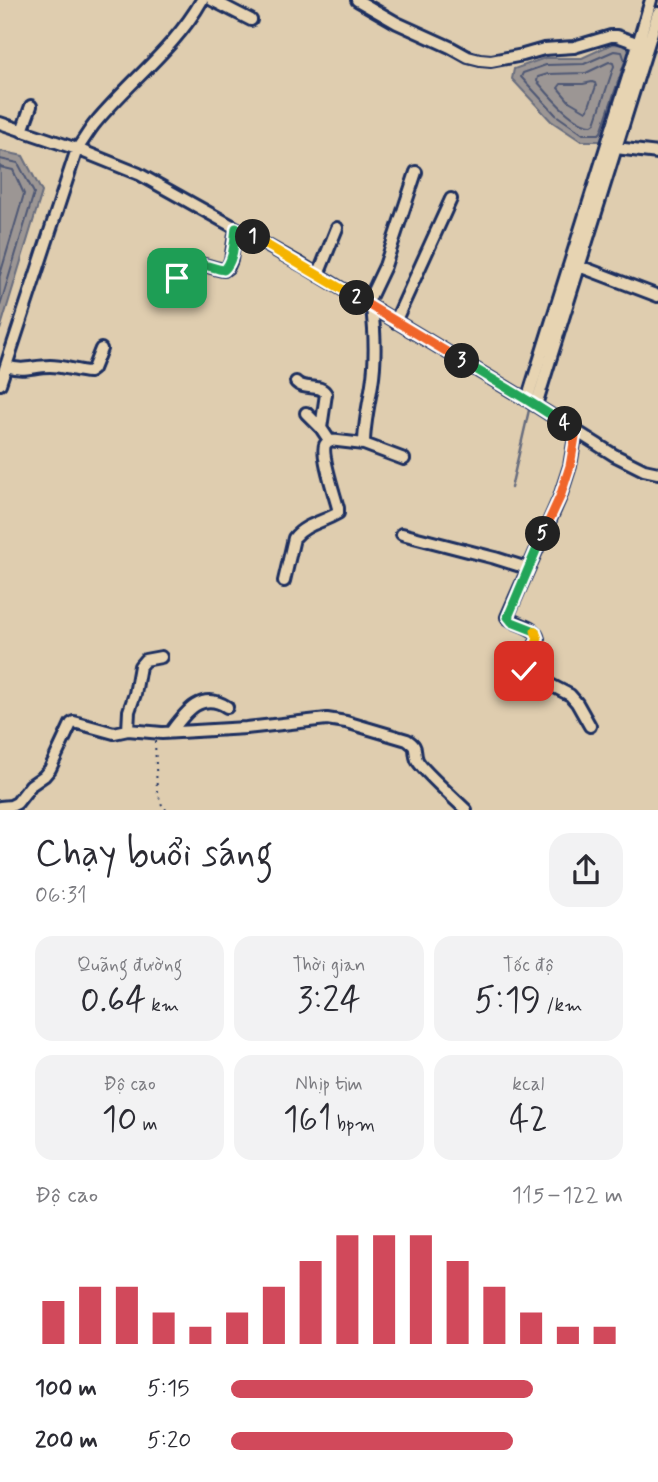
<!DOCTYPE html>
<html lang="vi">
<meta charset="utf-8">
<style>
body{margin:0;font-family:Mynerve,sans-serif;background:#f2f2f3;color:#2b2b33;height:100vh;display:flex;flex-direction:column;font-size:26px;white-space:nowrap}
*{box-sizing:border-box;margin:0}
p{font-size:23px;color:#7c7c81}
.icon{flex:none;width:38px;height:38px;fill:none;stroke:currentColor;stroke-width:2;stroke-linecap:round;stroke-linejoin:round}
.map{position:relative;height:810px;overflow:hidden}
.sheet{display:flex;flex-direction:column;background:#fff;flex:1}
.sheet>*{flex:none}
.pin{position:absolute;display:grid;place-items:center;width:60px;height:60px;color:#fff;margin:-30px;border-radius:14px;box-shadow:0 4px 10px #0006}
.km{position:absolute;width:35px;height:35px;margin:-18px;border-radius:50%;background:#222;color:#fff;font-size:19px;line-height:35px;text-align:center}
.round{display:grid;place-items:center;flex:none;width:74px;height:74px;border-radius:21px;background:#f2f2f3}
.headline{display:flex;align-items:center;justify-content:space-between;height:119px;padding:0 35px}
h1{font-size:38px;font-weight:600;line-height:52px}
.figures{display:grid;grid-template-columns:repeat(3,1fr);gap:10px;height:119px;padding:7px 35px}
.figures div{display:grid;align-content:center;border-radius:18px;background:#f2f2f3;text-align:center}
.figures b{font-size:35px;font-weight:600}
.figures small{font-size:19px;font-weight:400}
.figures p{font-size:19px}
.chart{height:196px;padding:14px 35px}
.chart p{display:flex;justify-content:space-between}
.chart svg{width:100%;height:126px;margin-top:7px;stroke:#d1495b;stroke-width:6}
ul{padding:0 35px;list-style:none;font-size:23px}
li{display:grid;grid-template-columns:112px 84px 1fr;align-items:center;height:52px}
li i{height:18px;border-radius:9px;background:#d1495b}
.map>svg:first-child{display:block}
.water{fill:#9c9694;stroke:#686d7e;stroke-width:2}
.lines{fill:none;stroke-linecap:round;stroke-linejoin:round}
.shore{stroke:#4f5874;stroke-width:2}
.stream{stroke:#686d7e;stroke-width:2.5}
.minor-casing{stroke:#1b2f5e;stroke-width:16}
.path{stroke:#1b2f5e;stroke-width:2;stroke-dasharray:2 5;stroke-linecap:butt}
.minor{stroke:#e7d4b2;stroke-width:10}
.split-1-casing{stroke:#fff;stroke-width:14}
.split-2-casing{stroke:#fff;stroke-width:14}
.split-3-casing{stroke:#fff;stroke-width:14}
.split-4-casing{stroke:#fff;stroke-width:14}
.split-5-casing{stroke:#fff;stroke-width:14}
.split-6-casing{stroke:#fff;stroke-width:14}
.split-7-casing{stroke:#fff;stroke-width:14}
.split-1{stroke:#22a559;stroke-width:9}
.split-2{stroke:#f5b400;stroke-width:9}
.split-3{stroke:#f0652b;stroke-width:9}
.split-4{stroke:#22a559;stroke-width:9}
.split-5{stroke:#f0652b;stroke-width:9}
.split-6{stroke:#22a559;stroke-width:9}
.split-7{stroke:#f5b400;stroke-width:9}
</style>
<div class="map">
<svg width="658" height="810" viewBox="0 0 658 810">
<rect width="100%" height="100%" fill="#dfcdaf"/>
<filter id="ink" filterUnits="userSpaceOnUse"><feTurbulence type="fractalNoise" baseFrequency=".0143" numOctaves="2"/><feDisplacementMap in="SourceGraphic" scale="14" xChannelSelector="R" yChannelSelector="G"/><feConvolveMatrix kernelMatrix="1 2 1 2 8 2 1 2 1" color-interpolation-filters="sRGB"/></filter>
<g filter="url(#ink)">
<path class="water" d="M612 44 627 45 632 60 605 141H581L551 121 512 79 514 69 545 58H582Z
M0 151 23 156 42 192 0 330Z"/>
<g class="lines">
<path class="shore" d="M614 51 622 52 625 61 601 132 599 134H583L556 115 521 77 523 73 546 65 584 64Z
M609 62 613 63 614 66 595 123 592 125C573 125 549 95 537 81L538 77 548 74 586 73Z
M592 82 595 83 596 86 588 109 586 111 569 101 558 88 561 84H583Z
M0 159 18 163 34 193 0 306
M0 167 13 170 24 194 0 275"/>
<path class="stream" d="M511 488 529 410"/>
<defs>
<path id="minor" d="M212 0 251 20
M357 0 397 23 450 47 468 57 480 60 491 61 523 55 544 49 574 47 611 36H617L642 45
M0 123 77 149 139 174 302 265 527 400 614 455 644 470 658 473
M22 131 31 106
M616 148 658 153
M579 266 658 296
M318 275 337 228
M177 278C179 273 181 265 187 263 194 260 215 269 224 270L228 267 231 260 236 228
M367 304 385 266 416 172
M395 322 451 199
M6 366C25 372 32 366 50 366 63 366 76 371 89 372L93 369 101 349
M296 382C304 391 320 383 326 394L321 428 329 440
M0 384 77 149C84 140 89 130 96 122 131 80 175 48 202 0
M527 400 633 61 651 0
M536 405 658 13
M306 413 321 428
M576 431 570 466 560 497 507 617C516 626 535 625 538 639L524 666V671L570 695 577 703 590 726
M364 444C364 424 369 404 372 384 376 359 375 333 372 308
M402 534 495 558 527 568
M284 581 294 538C305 524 323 522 338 513V508C335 496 321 455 325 445 326 443 328 442 329 440L364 444 404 459
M128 730 129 711 135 694 140 666 145 660 161 657
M171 732C185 713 201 690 227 707
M0 807 11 806 17 803 31 785 44 776 50 769 71 724 74 722 114 733 128 730 162 733 246 728 327 719 346 722 407 740C419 748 413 749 417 760 421 769 457 801 466 810"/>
</defs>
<use href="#minor" class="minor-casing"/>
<path class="path" d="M155 741 157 791 163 808 167 810"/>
<use href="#minor" class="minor"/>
</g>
</g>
<g class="lines" filter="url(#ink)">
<defs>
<path id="split-1" d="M177 278C179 273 181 265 187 263 194 260 215 269 224 270 234 261 234 241 236 228L253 237"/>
<path id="split-2" d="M253 237 357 298"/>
<path id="split-3" d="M357 298 462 361"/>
<path id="split-4" d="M462 361 527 400 565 424"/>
<path id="split-5" d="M543 534 560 497 570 466 576 431 565 424"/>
<path id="split-6" d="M535 631 512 622 508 617 543 534"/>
<path id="split-7" d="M524 671V666L538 639 535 631"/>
</defs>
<use href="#split-1" class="split-1-casing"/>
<use href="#split-2" class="split-2-casing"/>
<use href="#split-3" class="split-3-casing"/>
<use href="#split-4" class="split-4-casing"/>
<use href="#split-5" class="split-5-casing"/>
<use href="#split-6" class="split-6-casing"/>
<use href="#split-7" class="split-7-casing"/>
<use href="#split-1" class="split-1"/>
<use href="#split-2" class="split-2"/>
<use href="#split-3" class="split-3"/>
<use href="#split-4" class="split-4"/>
<use href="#split-5" class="split-5"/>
<use href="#split-6" class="split-6"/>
<use href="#split-7" class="split-7"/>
</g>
</svg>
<div class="pin" style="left:177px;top:278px;background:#1e9e55"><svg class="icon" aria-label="arrive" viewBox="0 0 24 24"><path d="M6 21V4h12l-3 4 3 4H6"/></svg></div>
<div class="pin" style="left:524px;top:671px;background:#d93025"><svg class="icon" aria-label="check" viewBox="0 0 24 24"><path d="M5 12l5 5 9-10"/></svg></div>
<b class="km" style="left:253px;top:237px">1</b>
<b class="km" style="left:357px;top:298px">2</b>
<b class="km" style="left:462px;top:361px">3</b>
<b class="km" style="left:565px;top:424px">4</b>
<b class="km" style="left:543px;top:534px">5</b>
</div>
<section class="sheet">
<div class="headline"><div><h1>Chạy buổi sáng</h1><p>06:31</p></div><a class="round"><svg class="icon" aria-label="share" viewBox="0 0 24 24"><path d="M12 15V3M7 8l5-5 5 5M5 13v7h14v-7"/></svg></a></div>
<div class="figures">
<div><p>Quãng đường</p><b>0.64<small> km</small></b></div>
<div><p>Thời gian</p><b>3:24</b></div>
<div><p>Tốc độ</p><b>5:19<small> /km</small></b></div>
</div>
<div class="figures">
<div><p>Độ cao</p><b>10<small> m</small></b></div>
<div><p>Nhịp tim</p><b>161<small> bpm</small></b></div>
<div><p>kcal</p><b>42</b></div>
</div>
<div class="chart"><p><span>Độ cao</span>115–122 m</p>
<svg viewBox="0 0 160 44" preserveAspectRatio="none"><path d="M5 44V29M15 44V24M25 44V24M35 44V33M45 44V38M55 44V33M65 44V24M75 44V15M85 44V6M95 44V6M105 44V6M115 44V15M125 44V24M135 44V33M145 44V38M155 44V38"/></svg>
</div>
<ul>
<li><b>100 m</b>5:15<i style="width:77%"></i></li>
<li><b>200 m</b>5:20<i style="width:72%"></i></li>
</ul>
</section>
